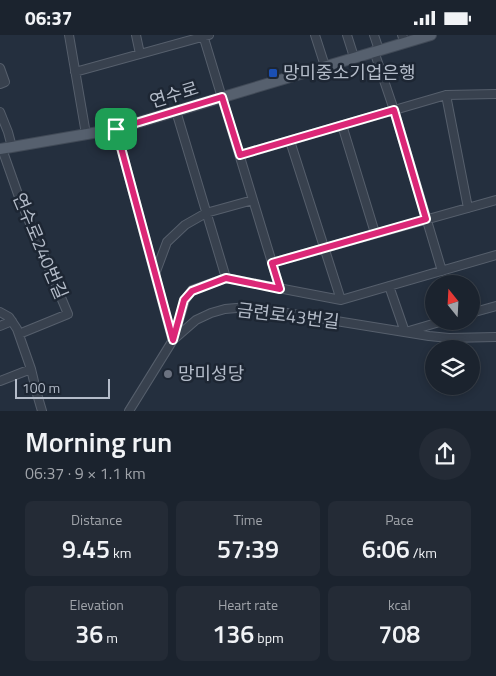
<!DOCTYPE html>
<meta charset="utf-8">
<style>
body{margin:0;font-family:"Titillium Web","Noto Sans KR",sans-serif;background:#242b36;color:#f1f3f6;height:100vh;display:flex;flex-direction:column;font-size:19px;white-space:nowrap}
*{box-sizing:border-box;margin:0}
p{font-size:16px;color:#a0a4aa}
.icon{flex:none;width:28px;height:28px;fill:none;stroke:currentColor;stroke-width:2;stroke-linecap:round;stroke-linejoin:round}
.map{position:relative;height:376px;overflow:hidden}
.details{display:flex;flex-direction:column;background:#1b232e;flex:1}
.details>*{flex:none}
.needle{width:32px;rotate:342deg}
.tools{position:absolute;left:425px;top:240px;display:grid;gap:10px}
.tools a{display:grid;place-items:center;width:55px;height:55px;border-radius:50%;background:#1b232e;box-shadow:0 2px 8px #0003,0 0 0 1px #39404a;font-size:25px}
.scale{position:absolute;left:15px;bottom:12px;width:95px;box-sizing:border-box;padding-left:5px;border:2px solid #b4bcc9;border-top:0;font-size:14px;line-height:18px;white-space:nowrap;color:#b4bcc9;-webkit-text-stroke:4px #1d2633;paint-order:stroke}
.pin{position:absolute;display:grid;place-items:center;width:42px;height:42px;color:#fff;margin:-21px;border-radius:10px;box-shadow:0 2px 8px #0006}
.round{display:grid;place-items:center;flex:none;width:52px;height:52px;border-radius:26px;background:#242b36}
.head{display:flex;align-items:center;justify-content:space-between;height:85px;padding:0 25px}
h1{font-size:28px;font-weight:600;line-height:38px}
.metrics{display:grid;grid-template-columns:repeat(3,1fr);gap:8px;height:85px;padding:5px 25px}
.metrics div{display:grid;align-content:center;border-radius:8px;background:#242b36;text-align:center}
.metrics b{font-size:25px;font-weight:600}
.metrics small{font-size:14px;font-weight:400}
.metrics p{font-size:14px}
.status{display:flex;justify-content:space-between;align-items:center;height:35px;padding:0 25px;background:#1b232e;direction:ltr}
.status svg{height:14px;fill:currentColor}
.map>svg:first-child{display:block}
.lines{fill:none;stroke-linecap:round;stroke-linejoin:round}
.minor-casing{stroke:#565f6c;stroke-width:10}
.major-casing{stroke:#414a57;stroke-width:12}
.minor{stroke:#38414e;stroke-width:8}
.major{stroke:#56606e;stroke-width:10}
.route-casing{stroke:#fff;stroke-width:10}
.route{stroke:#db2777;stroke-width:6}
.transit-dot{fill:#1a4fb4;stroke:#1d2633;stroke-width:2}
.worship-dot{fill:#6b7280;stroke:#1d2633;stroke-width:2}
.labels{text-anchor:middle;stroke-width:5;stroke-linejoin:round;paint-order:stroke}
.poi-label{font-size:18px;fill:#b4bcc9;stroke:#1d2633;text-anchor:start}
.street-label{font-size:18px;fill:#b4bcc9;stroke:#1d2633}
</style>
<div class="status"><b>06:37</b><svg viewBox="0 0 49 12"><path d="M0 12V9h3v3zM5 12V6h3v6zM10 12V3h3v9zM15 12V0h3v12zM26 1h20v11H26zM47 4h2v5h-2z"/></svg></div>
<div class="map">
<svg width="496" height="376" viewBox="0 0 496 376">
<rect width="100%" height="100%" fill="#242f3e"/>
<g class="lines">
<defs>
<path id="minor" d="M69 0 86 99
M136 0 140 19
M203 0 280 254
M315 0 325 31
M347 0 354 22
M374 0 379 15
M402 0 405 7
M374 16 394 75 442 236
M0 33 5 47 0 49
M75 37 209 0
M446 60 468 173
M176 76 226 243
M0 77 8 97 12 112
M342 90 375 198
M116 94 172 303
M290 106 341 265
M2 114 19 162 68 279 19 299
M240 120 446 60 496 59
M272 228 357 204 496 165
M155 239 167 207 185 190 206 178 253 165
M389 251 405 297
M0 277 9 282 17 294 31 334 37 359 42 376
M471 278 496 271
M0 291 12 286
M409 296 443 286
M173 305 185 265 192 255 226 243 341 265 496 220
M0 346 31 334
M129 376 173 305 196 285 211 278 225 274 248 272 262 274 429 301 449 303 496 302"/>
<path id="major" d="M0 114 116 94 431 0"/>
</defs>
<use href="#minor" class="minor-casing"/>
<use href="#major" class="major-casing"/>
<use href="#minor" class="minor"/>
<use href="#major" class="major"/>
</g>
<g class="lines">
<defs>
<path id="route" d="M222 62 240 120 394 75 426 184 272 228 280 254 226 243 192 256 184 265 173 305 116 94Z"/>
</defs>
<use href="#route" class="route-casing"/>
<use href="#route" class="route"/>
</g>
<rect class="transit-dot" x="268" y="33" width="10" height="10" rx="2.5"/>
<circle class="worship-dot" cx="168" cy="339" r="5"/>
<g class="labels">
<g class="poi-label">
<text x="283" y="44">망미중소기업은행</text>
<text x="178" y="345">망미성당</text>
</g>
<g class="street-label">
<text transform="translate(174 60) rotate(-17)" y="6">연수로</text>
<text transform="translate(40 211) rotate(67)" y="6">연수로240번길</text>
<text transform="translate(288 281) rotate(7)" y="6">금련로43번길</text>
</g>
</g>
</svg>
<div class="tools">
<a><svg class="needle" viewBox="-14 -14 28 28"><path d="M0-13l5 13h-10z" fill="#e53935"/><path d="M0 13l5-13h-10z" fill="#a0a4aa"/></svg></a>
<a><svg class="icon" aria-label="layers" viewBox="0 0 24 24"><path d="M12 4l9 5-9 5-9-5zM3 14l9 5 9-5"/></svg></a>
</div>
<div class="scale">100 m</div>
<div class="pin" style="left:116px;top:94px;background:#1e9e55"><svg class="icon" aria-label="arrive" viewBox="0 0 24 24"><path d="M6 21V4h12l-3 4 3 4H6"/></svg></div>
</div>
<section class="details">
<div class="head"><div><h1>Morning run</h1><p>06:37 · 9 × 1.1 km</p></div><a class="round"><svg class="icon" aria-label="share" viewBox="0 0 24 24"><path d="M12 15V3M7 8l5-5 5 5M5 13v7h14v-7"/></svg></a></div>
<div class="metrics">
<div><p>Distance</p><b>9.45<small> km</small></b></div>
<div><p>Time</p><b>57:39</b></div>
<div><p>Pace</p><b>6:06<small> /km</small></b></div>
</div>
<div class="metrics">
<div><p>Elevation</p><b>36<small> m</small></b></div>
<div><p>Heart rate</p><b>136<small> bpm</small></b></div>
<div><p>kcal</p><b>708</b></div>
</div>
</section>
